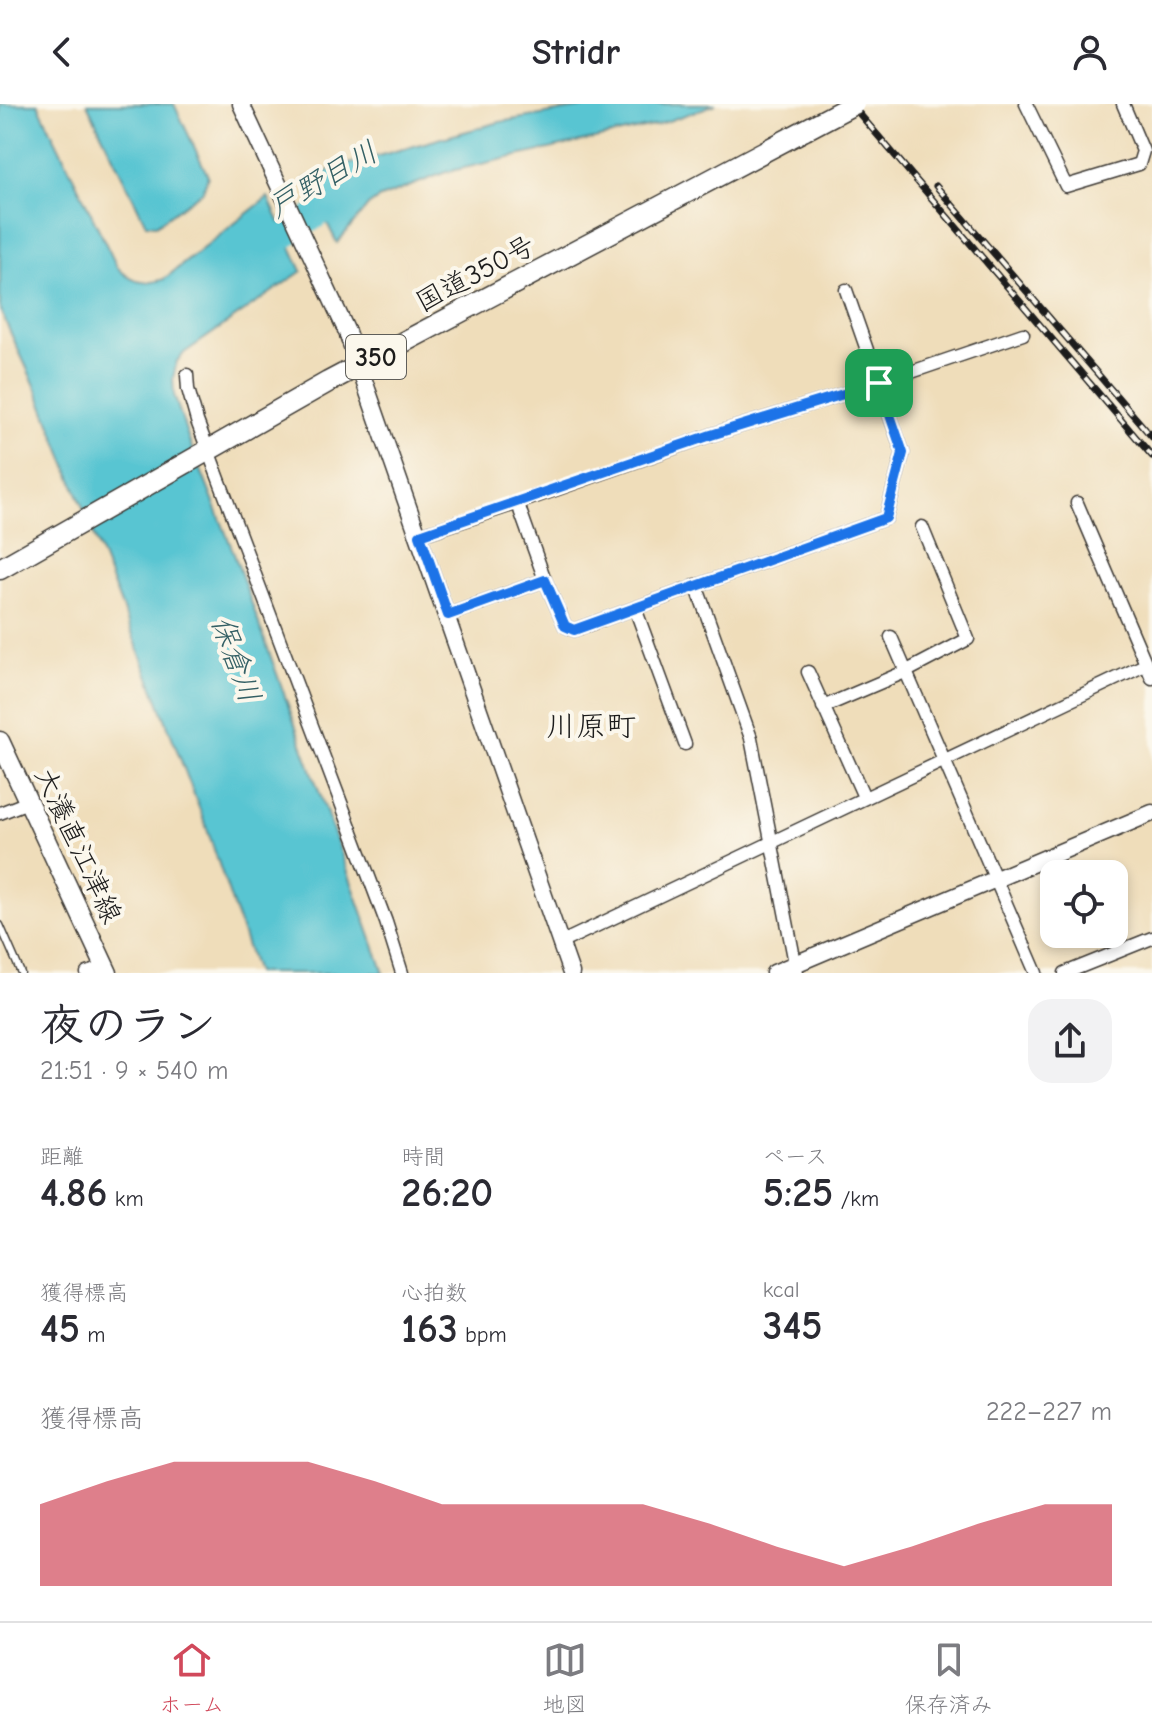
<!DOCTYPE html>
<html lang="ja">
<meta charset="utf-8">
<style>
body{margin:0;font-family:"Comic Neue","Klee One",sans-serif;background:#f2f2f3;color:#2b2b33;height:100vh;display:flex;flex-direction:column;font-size:30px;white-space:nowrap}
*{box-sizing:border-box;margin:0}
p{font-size:26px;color:#7c7c81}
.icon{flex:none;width:44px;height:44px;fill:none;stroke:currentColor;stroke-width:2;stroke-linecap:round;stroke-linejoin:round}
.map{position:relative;height:869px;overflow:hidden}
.details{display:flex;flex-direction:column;background:#fff;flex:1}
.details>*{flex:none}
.fabs{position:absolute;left:1040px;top:756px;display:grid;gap:16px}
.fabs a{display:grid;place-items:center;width:88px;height:88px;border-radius:16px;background:#fff;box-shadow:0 4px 12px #0003;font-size:40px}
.pin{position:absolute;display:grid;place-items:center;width:68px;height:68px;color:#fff;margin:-34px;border-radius:16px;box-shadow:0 4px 12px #0006}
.round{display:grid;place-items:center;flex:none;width:84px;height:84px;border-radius:24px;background:#f2f2f3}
.summary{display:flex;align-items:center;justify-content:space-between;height:136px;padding:0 40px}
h1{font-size:44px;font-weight:600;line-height:60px}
.figures{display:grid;grid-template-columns:repeat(3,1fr);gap:12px;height:136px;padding:8px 40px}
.figures div{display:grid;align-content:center}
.figures b{font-size:40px;font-weight:600}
.figures small{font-size:22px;font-weight:400}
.figures p{font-size:22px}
.chart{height:224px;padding:16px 40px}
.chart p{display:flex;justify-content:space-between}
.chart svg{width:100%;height:144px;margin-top:8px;fill:#d1495b;opacity:.7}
header{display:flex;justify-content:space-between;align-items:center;height:104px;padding:0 40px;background:#fff;font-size:36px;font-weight:600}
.tab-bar{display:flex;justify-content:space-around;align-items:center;height:112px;border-top:2px solid #e1e1e2;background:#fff;font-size:22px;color:#7c7c81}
.tab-bar a{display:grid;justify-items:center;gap:4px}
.tab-bar .active{color:#d1495b}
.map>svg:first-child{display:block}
.water{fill:#59c5d2;stroke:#3a7077;stroke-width:2}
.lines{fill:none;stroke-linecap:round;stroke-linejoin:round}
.river{stroke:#59c5d2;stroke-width:26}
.service-casing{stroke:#3c3934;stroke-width:9}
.minor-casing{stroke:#3c3934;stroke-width:15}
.tertiary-casing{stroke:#3c3934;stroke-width:19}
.secondary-casing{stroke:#3c3934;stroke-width:21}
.trunk-casing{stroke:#3c3934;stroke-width:23}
.service{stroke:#fff;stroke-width:6}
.minor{stroke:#fff;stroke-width:12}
.tertiary{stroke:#fff;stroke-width:16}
.secondary{stroke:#fff;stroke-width:18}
.trunk{stroke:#fff;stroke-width:20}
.rail-casing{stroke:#1c1c1c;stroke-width:7}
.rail{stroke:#fbf7ec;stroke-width:4;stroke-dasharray:12;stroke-linecap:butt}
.trunk-bridge-casing{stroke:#3c3934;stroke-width:23;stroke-linecap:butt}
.trunk-bridge{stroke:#fff;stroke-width:20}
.route-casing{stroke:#fff;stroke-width:16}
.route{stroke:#1a73e8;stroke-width:10}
.labels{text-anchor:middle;stroke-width:8;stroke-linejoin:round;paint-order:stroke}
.shield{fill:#fbf7ec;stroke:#5f5e5a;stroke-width:2}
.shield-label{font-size:26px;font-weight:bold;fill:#1c1c1c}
.street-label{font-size:28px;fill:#1c1c1c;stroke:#fbf7ec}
.water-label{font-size:30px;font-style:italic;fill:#346065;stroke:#fbf7ec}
.neighbourhood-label{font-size:30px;fill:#1c1c1c;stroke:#fbf7ec}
</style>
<header><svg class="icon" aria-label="back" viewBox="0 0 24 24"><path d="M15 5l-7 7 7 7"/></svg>Stridr<svg class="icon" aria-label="person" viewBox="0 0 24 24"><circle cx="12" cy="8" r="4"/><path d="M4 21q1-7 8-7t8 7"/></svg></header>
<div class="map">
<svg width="1152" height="869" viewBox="0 0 1152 869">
<rect width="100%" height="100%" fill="#fbf7ec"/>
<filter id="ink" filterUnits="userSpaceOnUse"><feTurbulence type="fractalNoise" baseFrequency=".0125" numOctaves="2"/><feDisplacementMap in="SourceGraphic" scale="16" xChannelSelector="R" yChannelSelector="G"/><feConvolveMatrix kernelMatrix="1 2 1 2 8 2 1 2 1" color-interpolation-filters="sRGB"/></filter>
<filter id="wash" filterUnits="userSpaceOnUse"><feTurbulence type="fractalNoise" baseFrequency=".006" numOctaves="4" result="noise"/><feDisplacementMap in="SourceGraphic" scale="32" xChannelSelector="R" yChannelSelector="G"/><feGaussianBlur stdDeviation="1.8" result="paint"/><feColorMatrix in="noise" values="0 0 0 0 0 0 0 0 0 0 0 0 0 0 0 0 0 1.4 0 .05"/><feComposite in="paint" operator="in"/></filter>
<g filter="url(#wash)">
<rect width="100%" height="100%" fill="#efddba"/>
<path class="water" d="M0 0H38L117 163C131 178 144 182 164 175L268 93 302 167 184 249 177 257 173 274 174 291 189 336 233 447 384 869H256L206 722 146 565 37 286 0 206Z
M87 0H174L208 72 203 87 156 121 146 120Z
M604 0H716L657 21 446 68 378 95 368 102 337 139 305 75 349 60 500 18Z"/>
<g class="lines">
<path class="river" d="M257 150 352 88"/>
</g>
</g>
<g filter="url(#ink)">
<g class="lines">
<defs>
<path id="service" d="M0 821 21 869"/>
<path id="minor" d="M1026 0 1066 82 1139 60 1143 47 1123 0
M187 271 188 285 197 317 386 818 402 869
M518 399 711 331 879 279 1023 230
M1077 399 1152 574
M420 431 518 399 521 409 545 476 448 511
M545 476 565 522 574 526 886 414 903 349 846 186
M696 481 751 634 797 869
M635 504 685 640
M891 533 1036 869
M808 568 864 693
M823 603 907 567 968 535 922 423
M0 709 28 698
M560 839 1147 560
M87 869 105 863
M1065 869 1152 834"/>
<path id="tertiary" d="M241 0 347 228 571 869
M774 869 1152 709"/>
<path id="secondary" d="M0 637 108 869"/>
<path id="trunk" d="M0 465 328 278 805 26"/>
</defs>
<use href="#service" class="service-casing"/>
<use href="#minor" class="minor-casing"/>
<use href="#tertiary" class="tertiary-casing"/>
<use href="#secondary" class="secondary-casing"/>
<use href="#trunk" class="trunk-casing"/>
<use href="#service" class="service"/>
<use href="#minor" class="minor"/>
<use href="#tertiary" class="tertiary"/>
<use href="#secondary" class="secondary"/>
<use href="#trunk" class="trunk"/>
<defs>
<path id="rail" d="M851 0 1152 352
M936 82 1152 333"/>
</defs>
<use href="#rail" class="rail-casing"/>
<use href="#rail" class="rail"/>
<defs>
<path id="trunk-bridge" d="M805 26 854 0"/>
</defs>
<use href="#trunk-bridge" class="trunk-bridge-casing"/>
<use href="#trunk-bridge" class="trunk-bridge"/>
</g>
</g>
<g class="lines" filter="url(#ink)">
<defs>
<path id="route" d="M879 279 903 349 886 414 574 526 565 522 545 476 448 511 420 431 711 331Z"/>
</defs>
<use href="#route" class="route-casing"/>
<use href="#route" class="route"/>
</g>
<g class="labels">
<rect class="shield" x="346" y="231" width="60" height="44" rx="6"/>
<g class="shield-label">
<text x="376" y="262">350</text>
</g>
<g class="street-label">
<text transform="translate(475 169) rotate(-28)" y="10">国道350号</text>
<text transform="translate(79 741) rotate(65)" y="10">大瀁直江津線</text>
</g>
<g class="water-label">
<text transform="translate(323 75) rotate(-30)" y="10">戸野目川</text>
<text transform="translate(236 555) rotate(70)" y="10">保倉川</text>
</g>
<g class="neighbourhood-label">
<text x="591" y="632">川原町</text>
</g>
</g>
</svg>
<div class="fabs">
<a><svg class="icon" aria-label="locate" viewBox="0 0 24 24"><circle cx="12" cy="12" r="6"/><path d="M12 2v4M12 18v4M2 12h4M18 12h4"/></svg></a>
</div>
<div class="pin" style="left:879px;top:279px;background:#1e9e55"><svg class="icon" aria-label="arrive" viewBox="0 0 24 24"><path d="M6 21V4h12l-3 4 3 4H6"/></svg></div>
</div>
<section class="details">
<div class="summary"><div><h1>夜のラン</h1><p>21:51 · 9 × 540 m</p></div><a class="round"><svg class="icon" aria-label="share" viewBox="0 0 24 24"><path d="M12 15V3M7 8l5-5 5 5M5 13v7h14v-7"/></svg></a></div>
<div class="figures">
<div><p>距離</p><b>4.86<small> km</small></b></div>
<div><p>時間</p><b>26:20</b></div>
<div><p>ペース</p><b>5:25<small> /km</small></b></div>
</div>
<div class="figures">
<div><p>獲得標高</p><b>45<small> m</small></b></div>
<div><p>心拍数</p><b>163<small> bpm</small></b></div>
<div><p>kcal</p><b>345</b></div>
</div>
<div class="chart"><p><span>獲得標高</span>222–227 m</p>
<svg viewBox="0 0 160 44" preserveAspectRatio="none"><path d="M0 44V19L10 12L20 6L30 6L40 6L50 12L60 19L70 19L80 19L90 19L100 25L110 32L120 38L130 32L140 25L150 19L160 19V44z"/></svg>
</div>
</section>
<nav class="tab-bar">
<a class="active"><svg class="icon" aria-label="home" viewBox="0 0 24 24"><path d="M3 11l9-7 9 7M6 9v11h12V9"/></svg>ホーム</a>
<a><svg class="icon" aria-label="map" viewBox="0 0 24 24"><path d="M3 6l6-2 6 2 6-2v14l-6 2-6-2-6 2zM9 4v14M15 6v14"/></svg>地図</a>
<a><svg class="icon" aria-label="saved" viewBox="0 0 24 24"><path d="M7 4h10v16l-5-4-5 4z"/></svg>保存済み</a>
</nav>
